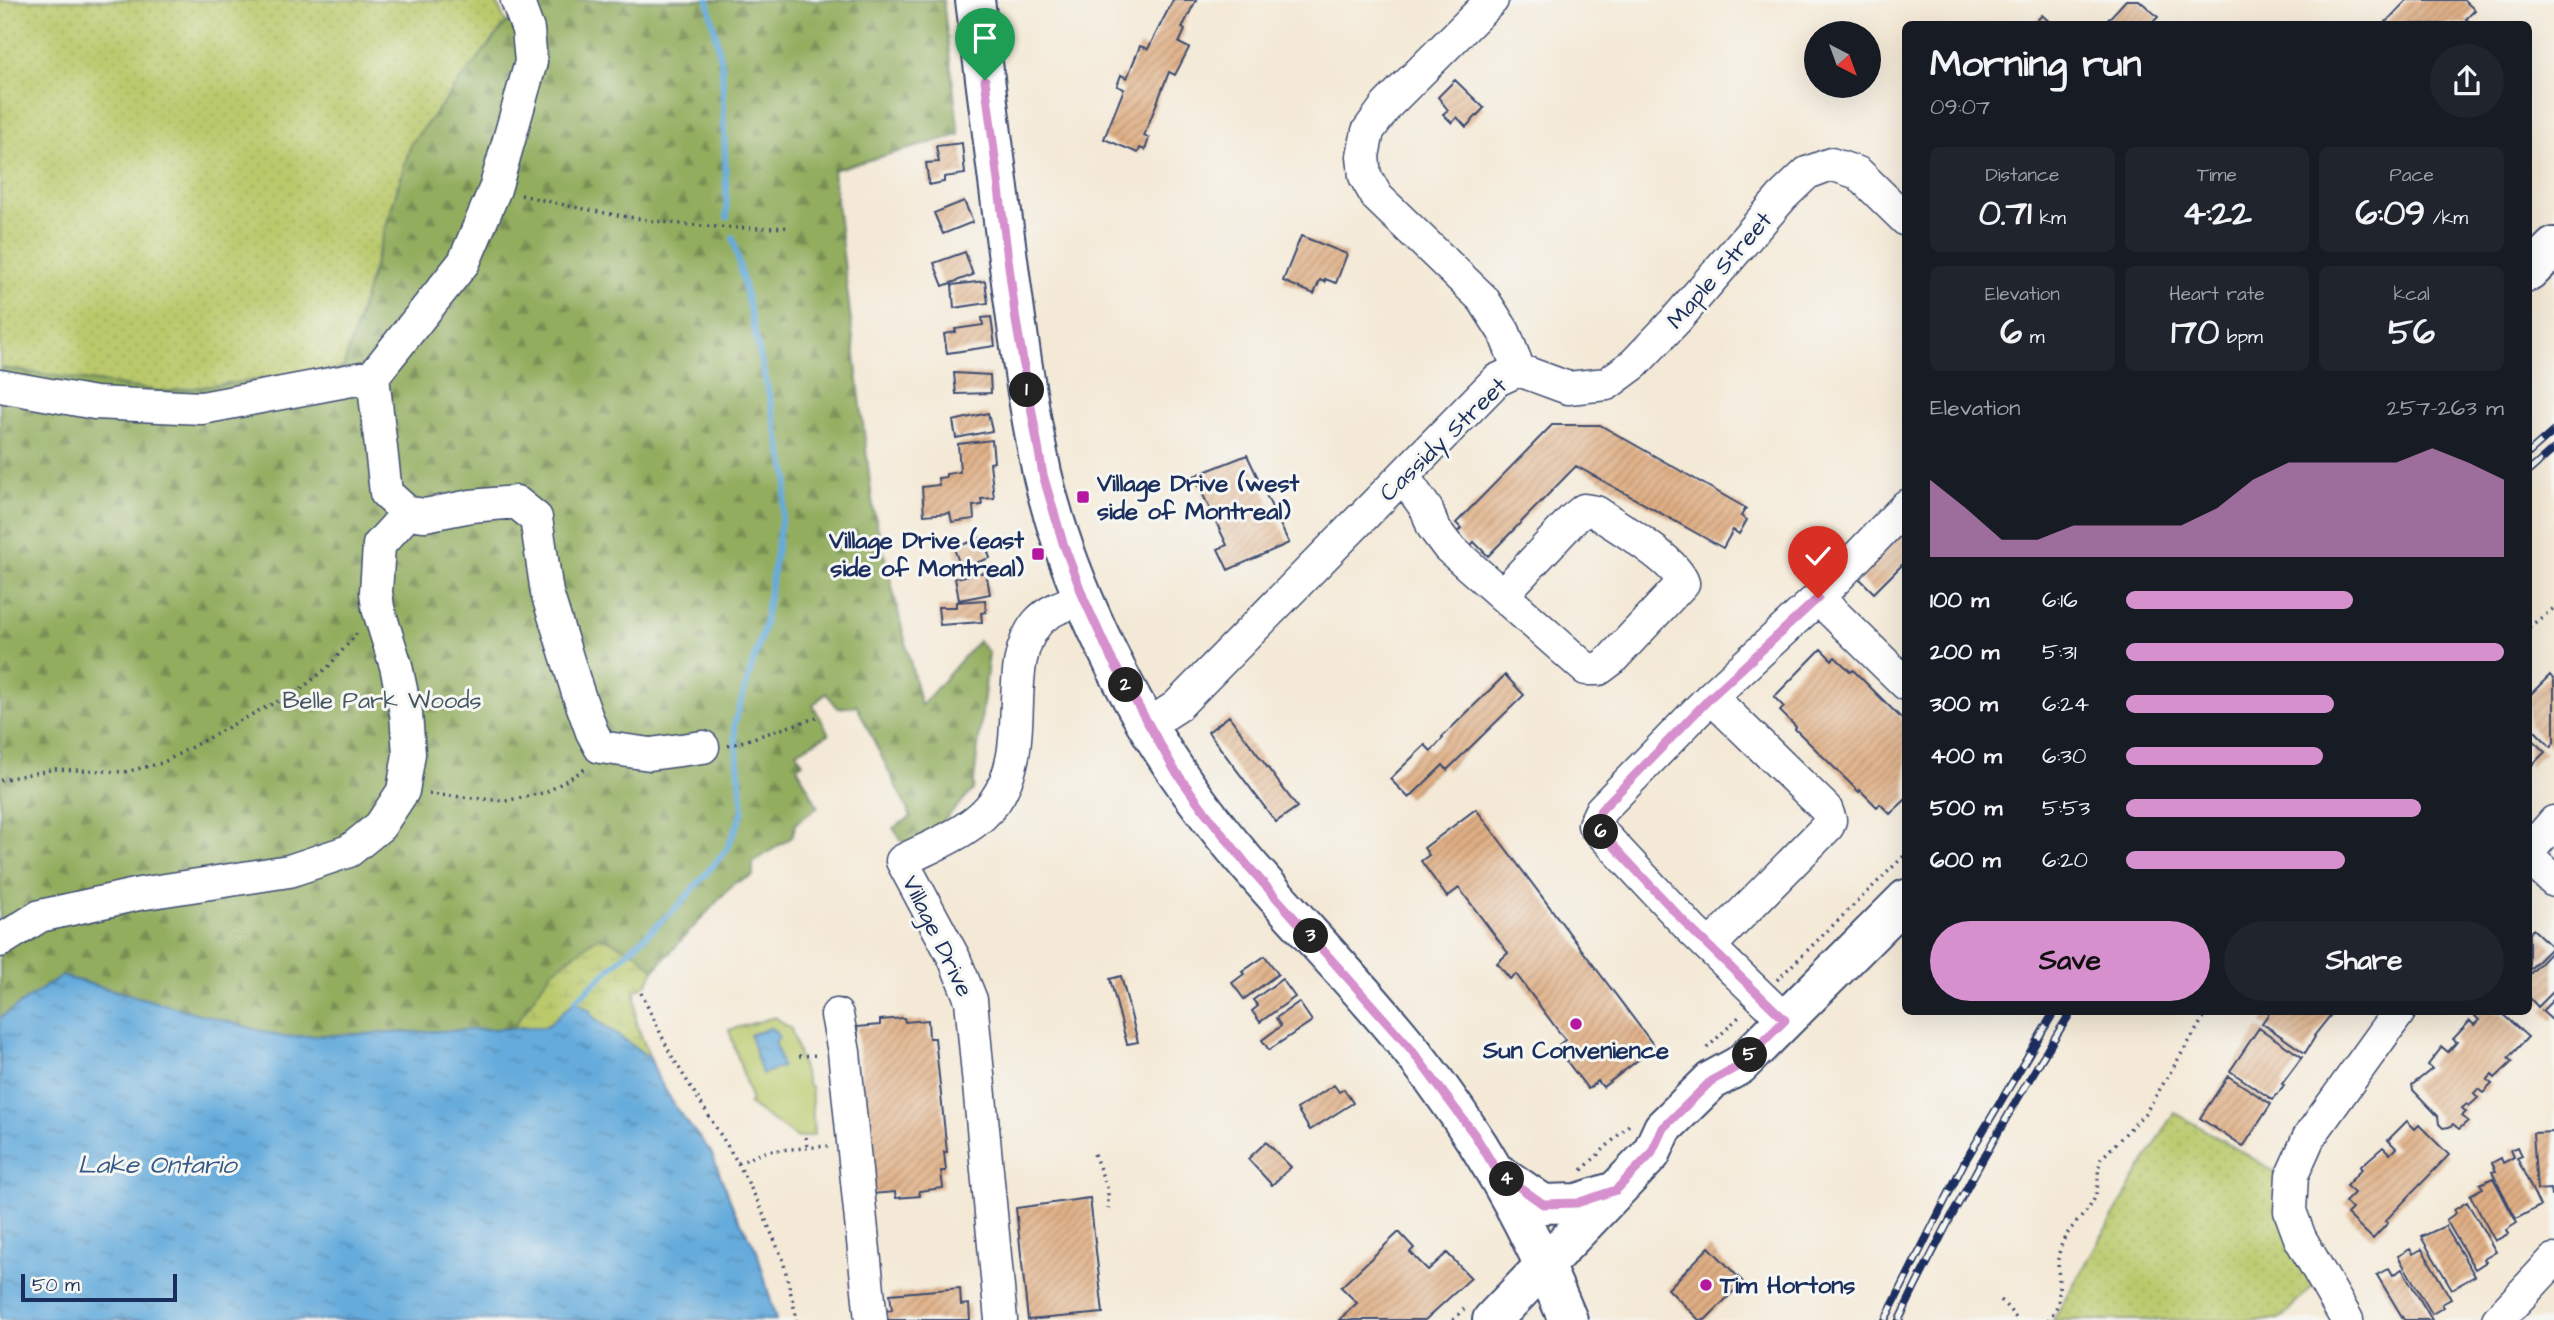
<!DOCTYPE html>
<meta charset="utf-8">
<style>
body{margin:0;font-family:"Architects Daughter",sans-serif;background:#20242c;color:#f1f3f6;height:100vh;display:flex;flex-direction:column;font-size:26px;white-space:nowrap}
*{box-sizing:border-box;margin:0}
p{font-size:23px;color:#9ea1a6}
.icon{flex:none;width:38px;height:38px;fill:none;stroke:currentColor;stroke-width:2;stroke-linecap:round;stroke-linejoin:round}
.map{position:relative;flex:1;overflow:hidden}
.details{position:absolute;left:1902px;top:21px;width:630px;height:994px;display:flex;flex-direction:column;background:#171b24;border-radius:10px;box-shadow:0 7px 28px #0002}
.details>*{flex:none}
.needle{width:46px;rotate:139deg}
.buttons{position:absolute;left:1804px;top:21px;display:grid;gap:14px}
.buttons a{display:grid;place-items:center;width:77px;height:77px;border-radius:50%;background:#171b24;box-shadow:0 7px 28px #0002;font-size:35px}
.scale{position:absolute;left:21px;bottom:18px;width:156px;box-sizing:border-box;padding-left:7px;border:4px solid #1b2f5e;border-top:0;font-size:19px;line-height:24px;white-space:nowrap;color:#1b2f5e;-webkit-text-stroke:5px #f6f6f2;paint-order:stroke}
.pin{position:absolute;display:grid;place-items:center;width:60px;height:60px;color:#fff;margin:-72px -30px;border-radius:50% 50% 50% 0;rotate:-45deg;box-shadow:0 0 7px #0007}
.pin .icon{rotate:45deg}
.km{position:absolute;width:35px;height:35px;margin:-18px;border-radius:50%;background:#222;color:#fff;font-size:19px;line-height:35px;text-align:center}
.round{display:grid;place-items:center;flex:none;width:74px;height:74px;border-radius:37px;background:#20242c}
.summary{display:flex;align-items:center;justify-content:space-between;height:119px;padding:0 28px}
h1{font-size:38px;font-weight:800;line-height:52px}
.figures{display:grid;grid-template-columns:repeat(3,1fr);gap:10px;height:119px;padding:7px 28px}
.figures div{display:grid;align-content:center;border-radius:10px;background:#20242c;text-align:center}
.figures b{font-size:35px;font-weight:800}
.figures small{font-size:19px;font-weight:400}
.figures p{font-size:19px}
.chart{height:196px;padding:14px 28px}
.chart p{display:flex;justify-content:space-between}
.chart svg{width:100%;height:126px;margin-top:7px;fill:#d690ce;opacity:.7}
.button{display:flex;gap:14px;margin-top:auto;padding:14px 28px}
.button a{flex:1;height:80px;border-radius:42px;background:#d690ce;color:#111;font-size:28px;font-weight:800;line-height:80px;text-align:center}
.button a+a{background:#20242c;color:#f1f3f6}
ul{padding:0 28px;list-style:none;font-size:23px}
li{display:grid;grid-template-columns:112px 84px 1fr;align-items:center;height:52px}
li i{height:18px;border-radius:9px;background:#d690ce}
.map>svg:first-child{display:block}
.grass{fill:url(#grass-dots);stroke:#6a7c64;stroke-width:2}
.forest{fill:url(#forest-firs);stroke:#576e5e;stroke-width:2}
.wetland{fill:url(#wetland-marsh);stroke:#6a7c64;stroke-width:2}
.park{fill:#bac96b;stroke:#6a7c64;stroke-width:2}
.water{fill:url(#water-ripples);stroke:#406d9c;stroke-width:2}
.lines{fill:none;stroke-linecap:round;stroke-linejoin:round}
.stream{stroke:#65abdb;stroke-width:6}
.building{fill:url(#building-hatch)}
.minor-casing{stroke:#3c4b70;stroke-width:35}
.major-casing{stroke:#3c4b70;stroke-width:42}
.path{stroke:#3c4b70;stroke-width:3.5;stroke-dasharray:2 5;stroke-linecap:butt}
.minor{stroke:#fff;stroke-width:32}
.major{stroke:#fff;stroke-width:38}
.rail-casing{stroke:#1b2f5e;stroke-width:8}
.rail{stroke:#f6f6f2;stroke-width:5;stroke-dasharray:16;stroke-linecap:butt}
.route-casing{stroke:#fff;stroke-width:14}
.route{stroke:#d690ce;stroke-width:9}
.poi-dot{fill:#b5179e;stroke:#f6f6f2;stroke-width:2.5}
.labels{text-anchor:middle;stroke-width:6;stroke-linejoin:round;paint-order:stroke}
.street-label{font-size:24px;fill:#1b2f5e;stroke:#f6f6f2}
.poi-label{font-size:24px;font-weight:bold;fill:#1b2f5e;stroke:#f6f6f2;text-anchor:start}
.park-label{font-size:24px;fill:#435661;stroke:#f6f6f2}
.water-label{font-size:26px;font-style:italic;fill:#355a8a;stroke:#f6f6f2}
</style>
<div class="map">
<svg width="2554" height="1320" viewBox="0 0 2554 1320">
<defs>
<pattern id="grass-dots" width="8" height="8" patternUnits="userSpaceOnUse" patternTransform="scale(1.75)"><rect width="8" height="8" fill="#bac96b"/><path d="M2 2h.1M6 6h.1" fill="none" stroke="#9fad5f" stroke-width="1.8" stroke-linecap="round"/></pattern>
<pattern id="forest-firs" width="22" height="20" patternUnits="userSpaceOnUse" patternTransform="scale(1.75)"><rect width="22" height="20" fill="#93ad5f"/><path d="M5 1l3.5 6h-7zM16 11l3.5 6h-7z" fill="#778d52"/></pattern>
<pattern id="wetland-marsh" width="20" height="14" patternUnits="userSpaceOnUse" patternTransform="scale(1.75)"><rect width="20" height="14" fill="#bac96b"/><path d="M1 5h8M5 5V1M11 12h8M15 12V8" fill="none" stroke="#9fad5f"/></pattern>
<pattern id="water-ripples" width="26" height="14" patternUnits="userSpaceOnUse" patternTransform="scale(1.75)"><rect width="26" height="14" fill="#65abdb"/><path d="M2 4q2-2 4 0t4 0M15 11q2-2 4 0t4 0" fill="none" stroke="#528cb5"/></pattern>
<pattern id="building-hatch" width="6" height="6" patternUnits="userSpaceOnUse" patternTransform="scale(1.75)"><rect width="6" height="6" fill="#e0af84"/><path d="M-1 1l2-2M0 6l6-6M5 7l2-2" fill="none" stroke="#b58f6f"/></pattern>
</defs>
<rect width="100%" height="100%" fill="#f6f6f2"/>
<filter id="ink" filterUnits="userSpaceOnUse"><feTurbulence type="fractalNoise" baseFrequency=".0143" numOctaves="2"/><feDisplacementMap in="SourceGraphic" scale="14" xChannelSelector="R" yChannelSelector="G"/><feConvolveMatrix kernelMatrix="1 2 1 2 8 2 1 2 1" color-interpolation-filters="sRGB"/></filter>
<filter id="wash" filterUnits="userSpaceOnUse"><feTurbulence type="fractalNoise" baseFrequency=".00686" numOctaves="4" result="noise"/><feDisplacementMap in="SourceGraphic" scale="28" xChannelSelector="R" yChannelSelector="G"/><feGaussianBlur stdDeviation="1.57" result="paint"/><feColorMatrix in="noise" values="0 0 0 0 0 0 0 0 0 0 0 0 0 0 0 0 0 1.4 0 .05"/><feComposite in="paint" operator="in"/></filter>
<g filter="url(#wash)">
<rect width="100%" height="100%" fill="#f4e9d6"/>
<path class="grass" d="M0 0H495L506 23 411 144 343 369 164 392 0 368Z
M2174 1112 2279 1174 2313 1286 2279 1320H2053Z"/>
<path class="forest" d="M553 0H943L959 135 833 170 873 508 921 706 978 641 989 653 973 790 911 854 893 828 911 817 857 706 838 708 826 693 813 705 829 734 796 752 803 763 797 767 818 807 796 823 792 837 753 862V876L734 883 654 970 637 953 546 1027 283 1037 62 976 0 1018V368L164 392 343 369 411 144 506 23Z"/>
<path class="wetland" d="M599 936 637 953 654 970 647 984 635 991 636 1022 650 1058 596 1020 589 1010 546 1027 513 1028 551 972Z"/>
<path class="park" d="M775 1017 791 1029 808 1086H811L814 1135 798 1138 748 1104 752 1102 729 1030Z"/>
<path class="water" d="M61 976 283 1037 546 1027 575 1001 589 1010 596 1020 650 1058 658 1078 678 1111 711 1152 735 1212 757 1251 776 1320H0V1018Z
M771 1028 773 1031 775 1030 779 1039 775 1041 782 1067 762 1074 750 1035Z"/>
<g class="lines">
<path class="stream" d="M708 0 722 65 727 217
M575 1001 680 904 727 849 743 811 734 725 764 627 788 478 733 238"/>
</g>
<g id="blocks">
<path class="building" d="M1173 0H1196L1182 28 1185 30 1179 43 1189 48 1175 75 1169 72 1144 136 1149 138 1145 150 1140 148 1138 153 1104 139 1124 89 1117 86 1121 75 1127 78 1140 46 1148 49Z
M2126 0H2139L2158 17 2151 24H2104Z
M2407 0H2464L2475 10 2466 19 2472 24H2384Z
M2042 15 2052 24H2034Z
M1455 80 1484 108 1466 127 1457 117 1452 123 1443 114 1448 110 1438 97Z
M962 143 965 174 944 177V182L929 185 926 163 939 162 936 146Z
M964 201 973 222 943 234 934 213Z
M1301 236 1347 254 1336 283 1325 279V282L1320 280 1314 294 1283 281Z
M965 252 973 275 943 286 934 263Z
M985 281 988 303 954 308 952 285Z
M991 317 995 346 947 353 944 334 956 332 955 329 983 325 982 318Z
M954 373 990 375 991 393 956 394Z
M988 413 992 431 956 438 953 421Z
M1552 425H1600L1746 508 1741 516 1747 520 1739 534 1733 530 1723 548 1576 466 1488 556 1474 542 1469 547 1456 534 1461 528 1456 523Z
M992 440 994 462 990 463 994 498 981 499 982 505 973 506 974 519 952 522 950 513 924 515 922 487 939 485 938 478 946 477V474L960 472 958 444Z
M1247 455 1289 543 1228 570 1218 549 1227 545 1194 476Z
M1906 526V561L1874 593 1856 575Z
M983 537 990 558 961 568 954 548Z
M986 572 990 594 959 600 955 578Z
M985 600 986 612 981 613 982 622 940 625 938 607H956V602Z
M1821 649 1832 660 1835 657 1851 672 1853 670 1906 723V799L1890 814 1880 804 1877 807 1860 790 1859 792 1795 729 1796 727 1780 711 1784 707 1774 697Z
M1505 675 1524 695 1447 770 1443 765 1409 798 1390 779 1425 745 1431 751 1435 747 1443 738 1442 737Z
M2550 675 2554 680V743L2551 747 2529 725V696Z
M1229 716 1297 807 1276 822 1208 732Z
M2529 737 2545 752 2529 768Z
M1476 809 1655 1047 1603 1087 1598 1081 1588 1089 1556 1047 1565 1040 1516 974 1510 979 1497 963 1508 953 1459 888 1447 897 1421 861 1429 855 1424 848Z
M2533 929 2552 947 2529 970V934Z
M2554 949V991L2538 1007 2529 997V975Z
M1265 956 1278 974 1244 999 1232 983 1244 974 1242 972Z
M1121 976 1138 1042 1127 1044 1110 979Z
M1282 979 1295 997 1260 1022 1252 1011 1258 1006 1253 1000Z
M2554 999V1018L2552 1020 2542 1011Z
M1299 1002 1312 1021 1269 1050 1262 1040 1281 1026 1276 1018Z
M2270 1012H2333L2314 1036 2315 1037 2305 1053 2262 1023Z
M2479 1012H2500L2528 1037 2508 1058 2512 1062 2495 1078 2492 1075 2487 1080 2492 1084 2483 1093 2478 1089 2474 1093 2478 1098 2469 1106 2467 1104 2462 1108 2466 1112 2462 1116 2468 1121 2459 1129 2453 1124 2449 1127 2443 1128 2439 1124 2438 1116 2413 1090 2412 1085 2432 1069 2428 1065 2442 1047 2448 1052 2457 1042 2453 1039 2470 1021 2474 1025 2479 1020 2475 1016Z
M904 1018 905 1022 928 1020 929 1038H935L947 1152H944L946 1171H941L943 1188 919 1191 920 1196 896 1198 895 1192 872 1194 857 1027 880 1025V1020Z
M2259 1028 2302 1057 2282 1084 2284 1085 2273 1100 2230 1071Z
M2228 1076 2271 1104 2243 1147 2200 1118Z
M1334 1085 1339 1092 1344 1089 1353 1103 1310 1130 1297 1109Z
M2407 1121 2415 1129 2419 1125 2449 1155 2385 1221 2388 1223 2373 1239 2347 1214 2352 1209 2345 1202 2354 1193 2346 1186 2362 1169 2360 1167 2383 1147 2390 1154 2396 1148 2388 1140Z
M2554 1132V1195H2551L2550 1189 2537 1190 2533 1133Z
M1266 1142 1291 1167 1272 1185 1248 1159Z
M2518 1147 2522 1156 2517 1158 2540 1206 2516 1219 2492 1172 2496 1171 2492 1163 2501 1158 2503 1163 2514 1157 2511 1150Z
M2493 1178 2517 1223 2506 1230 2508 1234 2495 1241 2470 1195 2483 1188 2480 1184Z
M1090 1198 1103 1313 1028 1320 1016 1208Z
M2467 1202 2496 1252 2484 1259 2486 1262 2475 1269 2446 1220 2456 1213 2454 1210Z
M2445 1226 2475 1276 2452 1289 2421 1237Z
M1399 1232 1414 1248 1410 1252 1428 1270 1447 1253 1471 1278 1425 1320H1339L1357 1303 1341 1287Z
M1709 1247 1743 1282 1705 1320H1699L1668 1289Z
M2410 1249 2413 1254 2422 1249 2451 1299 2442 1304 2444 1307 2432 1314 2398 1256Z
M2389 1268 2393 1275 2402 1269 2432 1320H2404L2377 1275Z
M960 1288 961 1305 969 1304 970 1320H886V1311L892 1310 890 1294Z"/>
</g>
</g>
<g filter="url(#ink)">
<use href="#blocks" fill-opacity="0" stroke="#3c4b70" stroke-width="2"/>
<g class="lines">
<defs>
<path id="minor" d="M1519 370 1568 388 1607 384 1634 364 1675 321 1782 197 1807 173 1831 164 1858 173 1906 220
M0 386 95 403 202 408 373 376
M1403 476 1427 510 1433 527 1448 547 1586 669H1599L1611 660 1683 583C1675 559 1618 527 1596 512L1584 510 1573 519 1502 595
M408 513 425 515 471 506 516 502 536 518 547 593 578 693 592 732 600 747 650 754 703 747
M1818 598 1906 506
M1148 725 1176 707 1497 380 1519 370 1504 332 1483 299 1377 197 1365 176 1363 156 1368 131 1387 105 1492 0
M2529 851 2554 822
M2529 858 2554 881
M0 941 40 916 139 894 289 871 349 851 380 826 403 791 409 754 406 713 396 666 378 608 376 592 379 545 408 513 386 493 373 376 464 262 495 189 531 62 528 30 517 0
M1710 946 1828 826 1830 820 1826 809 1711 697
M837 1015 844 1052 871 1320
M1785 1020 1691 929 1594 825 1601 810 1711 697 1818 598 1906 684
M1001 1320 971 1000 954 958 902 861C933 845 974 831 995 801 1034 746 1000 668 1037 623 1049 609 1068 604 1084 599
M2347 1320 2300 1238 2290 1211 2292 1175 2309 1137 2399 1012
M2498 1320 2554 1260"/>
<path id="major" d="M975 0C985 81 996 163 1006 244 1016 320 1026 398 1042 473 1064 570 1120 689 1176 771 1244 872 1335 955 1411 1050 1478 1134 1527 1221 1568 1320
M2529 272 2554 247
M1501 1175 1543 1204 1577 1203 1615 1191
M1492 1320 1651 1154 1663 1128 1711 1081 1740 1065 1906 899"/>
</defs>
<use href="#minor" class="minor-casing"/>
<use href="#major" class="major-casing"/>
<path class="path" d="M521 195C609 216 698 232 789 227
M2529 627 2554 608
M728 746 819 717
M0 780 55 769 125 772 162 763 260 710 299 691 329 666 359 631
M429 794 505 801 547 792 585 769
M1777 980 1906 854
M641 993 671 1055 738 1163 758 1202 783 1260 797 1320
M1707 1048 1742 1014
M799 1056 818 1055
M806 1137 807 1148
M1094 1154 1108 1190V1209
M738 1163 768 1151 828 1146
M1582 1170 1632 1122
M2001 1300 2018 1320
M1453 1320 1464 1309
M2048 1320C2051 1316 2055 1311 2057 1306 2063 1288 2054 1266 2061 1246 2068 1226 2088 1215 2095 1197 2100 1185 2096 1171 2101 1159L2146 1112 2207 1012"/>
<use href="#minor" class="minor"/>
<use href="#major" class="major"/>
<defs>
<path id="rail" d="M2529 453 2554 431
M2529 471 2554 449
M1885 1320 1964 1163 2054 1012
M1899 1320C1950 1214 2008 1111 2071 1012"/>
</defs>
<use href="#rail" class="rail-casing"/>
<use href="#rail" class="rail"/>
</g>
</g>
<g class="lines" filter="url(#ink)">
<defs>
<path id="route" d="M985 80 1016 321 1043 475 1063 543 1084 599 1111 658 1174 769 1205 812 1248 866 1410 1048 1474 1134 1497 1171 1543 1204 1577 1203 1616 1190 1651 1154 1663 1128 1711 1081 1740 1065 1785 1020 1691 929 1594 825 1601 810 1711 697 1818 598"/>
</defs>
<use href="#route" class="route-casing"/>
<use href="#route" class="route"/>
</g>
<g class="poi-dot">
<rect x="1076" y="490" width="14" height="14" rx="3.5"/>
<rect x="1031" y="547" width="14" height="14" rx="3.5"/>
<circle cx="1576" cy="1024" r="7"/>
<circle cx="1706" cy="1285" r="7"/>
</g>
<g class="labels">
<g class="street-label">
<text transform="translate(1719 270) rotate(-49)" y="8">Maple Street</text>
<text transform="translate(1443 439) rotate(-44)" y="8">Cassidy Street</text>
<text transform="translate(938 936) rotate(64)" y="8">Village Drive</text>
</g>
<g class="poi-label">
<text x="1097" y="491">Village Drive (west<tspan x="1097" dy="28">side of Montreal)</tspan></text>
<text x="1024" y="548" text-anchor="end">Village Drive (east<tspan x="1024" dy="28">side of Montreal)</tspan></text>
<text x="1576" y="1058" text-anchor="middle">Sun Convenience</text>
<text x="1720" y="1293">Tim Hortons</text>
</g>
<g class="park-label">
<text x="382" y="708">Belle Park Woods</text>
</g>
<g class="water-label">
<text x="157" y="1173">Lake Ontario</text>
</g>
</g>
</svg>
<div class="buttons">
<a><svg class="needle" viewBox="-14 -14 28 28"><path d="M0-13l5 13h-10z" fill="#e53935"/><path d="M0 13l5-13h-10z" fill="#9ea1a6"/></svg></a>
</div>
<div class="scale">50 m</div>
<div class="pin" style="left:985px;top:80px;background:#1e9e55"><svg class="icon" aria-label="arrive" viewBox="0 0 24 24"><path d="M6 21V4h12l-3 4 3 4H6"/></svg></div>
<div class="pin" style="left:1818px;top:598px;background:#d93025"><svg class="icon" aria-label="check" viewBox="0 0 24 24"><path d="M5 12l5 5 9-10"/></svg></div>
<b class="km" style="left:1027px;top:390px">1</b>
<b class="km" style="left:1126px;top:685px">2</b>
<b class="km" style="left:1311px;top:936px">3</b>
<b class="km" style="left:1507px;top:1179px">4</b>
<b class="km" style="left:1750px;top:1055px">5</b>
<b class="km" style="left:1601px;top:832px">6</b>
<section class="details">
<div class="summary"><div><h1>Morning run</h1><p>09:07</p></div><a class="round"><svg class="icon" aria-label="share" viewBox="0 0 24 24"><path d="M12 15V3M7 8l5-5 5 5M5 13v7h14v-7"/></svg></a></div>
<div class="figures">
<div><p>Distance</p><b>0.71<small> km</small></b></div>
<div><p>Time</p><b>4:22</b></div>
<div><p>Pace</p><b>6:09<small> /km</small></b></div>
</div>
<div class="figures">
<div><p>Elevation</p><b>6<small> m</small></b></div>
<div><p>Heart rate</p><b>170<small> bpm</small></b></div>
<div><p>kcal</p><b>56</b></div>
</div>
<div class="chart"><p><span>Elevation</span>257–263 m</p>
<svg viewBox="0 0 160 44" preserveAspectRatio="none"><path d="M0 44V17L10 27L20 38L30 38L40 33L50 33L60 33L70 33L80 27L90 17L100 11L110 11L120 11L130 11L140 6L150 11L160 17V44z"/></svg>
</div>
<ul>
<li><b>100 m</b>6:16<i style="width:60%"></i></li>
<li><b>200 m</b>5:31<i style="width:100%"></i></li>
<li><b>300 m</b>6:24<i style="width:55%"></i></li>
<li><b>400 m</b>6:30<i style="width:52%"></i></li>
<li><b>500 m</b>5:53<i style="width:78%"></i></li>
<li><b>600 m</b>6:20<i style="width:58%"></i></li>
</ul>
<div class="button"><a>Save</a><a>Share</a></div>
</section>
</div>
